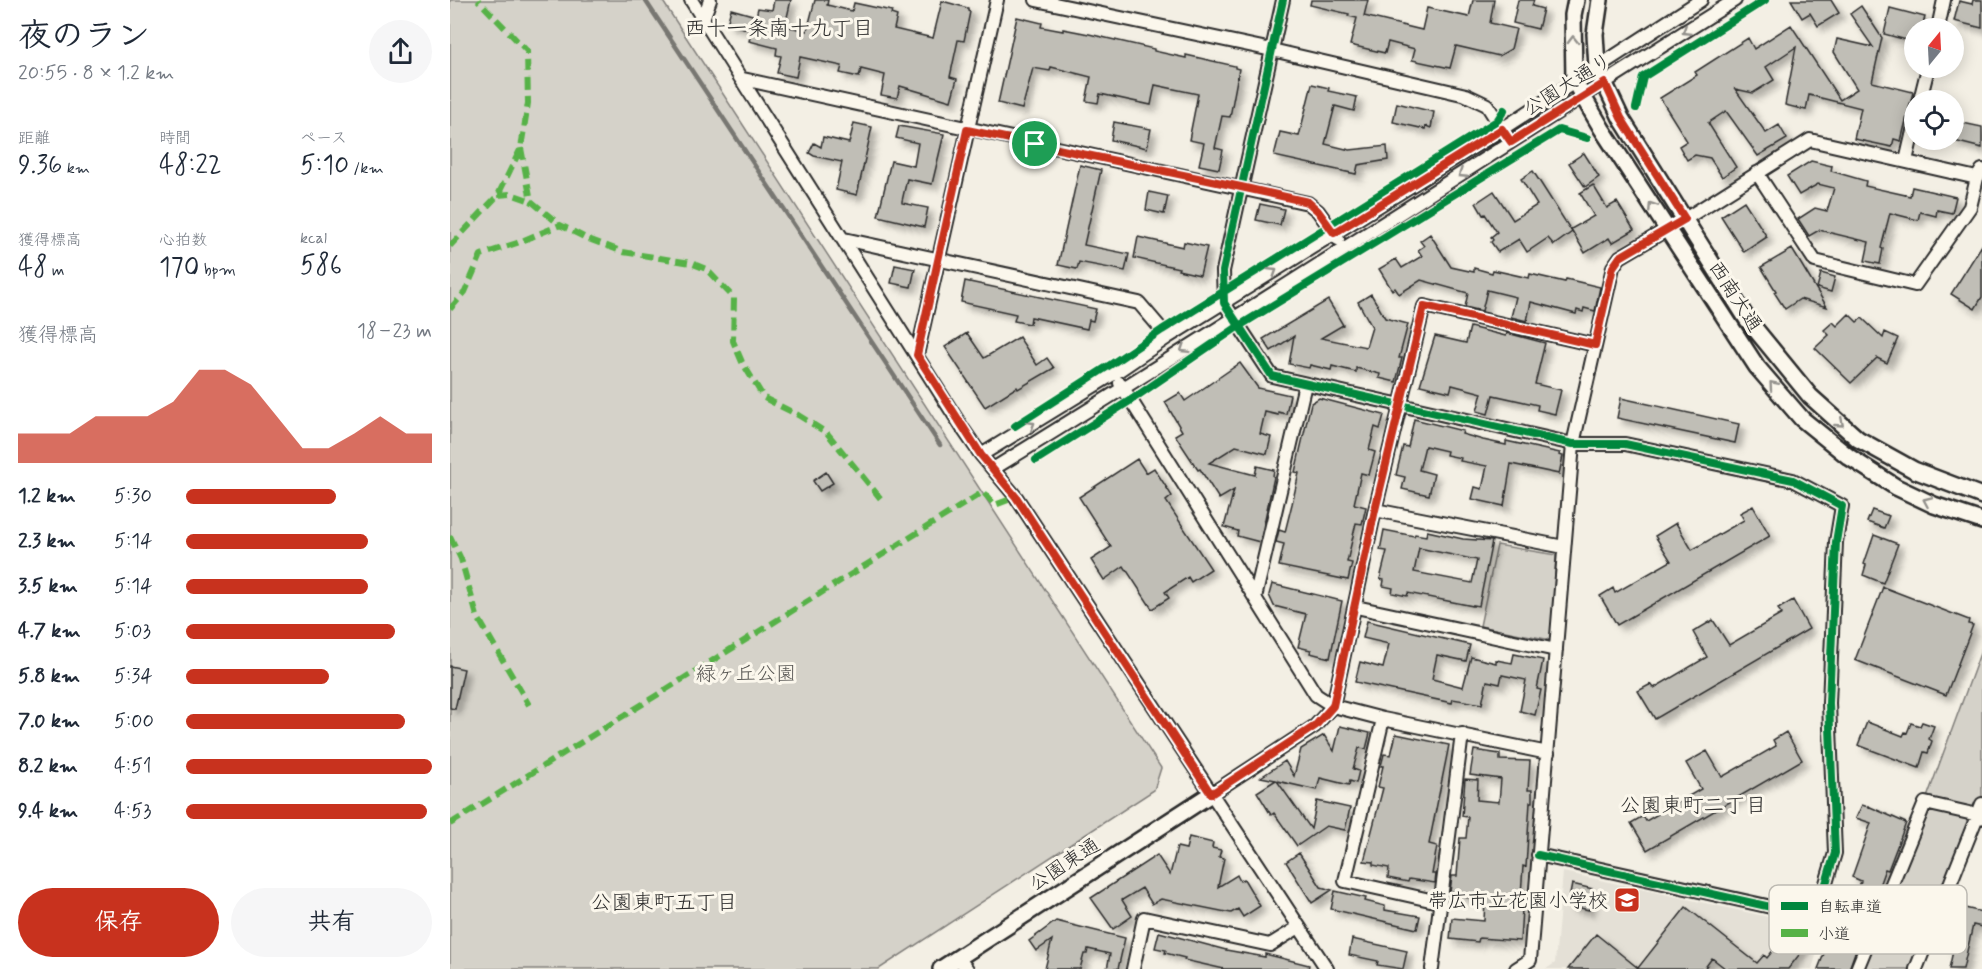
<!DOCTYPE html>
<html lang="ja">
<meta charset="utf-8">
<style>
body{margin:0;font-family:Mynerve,"Klee One",sans-serif;background:#f6f6f7;color:#1f2937;height:100vh;display:flex;flex-direction:column;font-size:22px;white-space:nowrap}
*{box-sizing:border-box;margin:0}
p{font-size:20px;color:#747a83}
.icon{flex:none;width:33px;height:33px;fill:none;stroke:currentColor;stroke-width:2;stroke-linecap:round;stroke-linejoin:round}
.map{position:relative;flex:1;overflow:hidden}
.details{display:flex;flex-direction:column;background:#fff;width:450px}
.details>*{flex:none}
.needle{width:39px;rotate:18deg}
.controls{position:absolute;left:1454px;top:18px;display:grid;gap:12px}
.controls a{display:grid;place-items:center;width:60px;height:60px;border-radius:50%;background:#fff;box-shadow:0 3px 15px #0003;font-size:30px}
.pin{position:absolute;display:grid;place-items:center;width:51px;height:51px;color:#fff;margin:-26px;border:3px solid #fff;border-radius:50%;box-shadow:0 2px 6px #0007}
.round{display:grid;place-items:center;flex:none;width:63px;height:63px;border-radius:32px;background:#f6f6f7}
.headline{display:flex;align-items:center;justify-content:space-between;height:102px;padding:0 18px}
h1{font-size:33px;font-weight:600;line-height:45px}
.metrics{display:grid;grid-template-columns:repeat(3,1fr);gap:9px;height:102px;padding:6px 18px}
.metrics div{display:grid;align-content:center}
.metrics b{font-size:26px;font-weight:600}
.metrics small{font-size:16px;font-weight:400}
.metrics p{font-size:16px}
.chart{height:168px;padding:12px 18px}
.chart p{display:flex;justify-content:space-between}
.chart svg{width:100%;height:108px;margin-top:6px;fill:#c8321e;opacity:.7}
.primary-button{display:flex;gap:12px;margin-top:auto;padding:12px 18px}
.primary-button a{flex:1;height:69px;border-radius:36px;background:#c8321e;color:#fff;font-size:24px;font-weight:600;line-height:69px;text-align:center}
.primary-button a+a{background:#f6f6f7;color:#1f2937}
ul{padding:0 18px;list-style:none;font-size:20px}
li{display:grid;grid-template-columns:96px 72px 1fr;align-items:center;height:45px}
li i{height:15px;border-radius:8px;background:#c8321e}
main{display:flex;flex:1;min-height:0}
.map>svg:first-child{display:block}
.built{fill:#e4e0d6}
.green{fill:#d5d2c9;stroke:#807e7a;stroke-width:1.5}
.lines{fill:none;stroke-linecap:round;stroke-linejoin:round}
.stream{stroke:#787772;stroke-width:4.5}
.building{fill:#c0beb6;stroke:#2b2b2b;stroke-width:1.5;fill-rule:evenodd;filter:url(#shadow)}
.minor-casing{stroke:#2b2b2b;stroke-width:16}
.tertiary-casing{stroke:#2b2b2b;stroke-width:20}
.minor{stroke:#fbf7ec;stroke-width:12}
.tertiary{stroke:#fbf7ec;stroke-width:15}
.quiet{stroke:#56b246;stroke-width:6;stroke-dasharray:12 6;stroke-linecap:butt}
.cycleway-casing{stroke:#fbf7ec;stroke-width:11}
.cycleway{stroke:#00873e;stroke-width:8}
.oneway{stroke:#93918c}
.route-casing{stroke:#fff;stroke-width:12}
.route{stroke:#c8321e;stroke-width:8}
.labels{text-anchor:middle;stroke-width:6;stroke-linejoin:round;paint-order:stroke}
.street-label{font-size:20px;fill:#2b2b2b;stroke:#fbf7ec}
.park-label{font-size:20px;fill:#565552;stroke:#fbf7ec}
.poi-label{font-size:20px;fill:#2b2b2b;stroke:#fbf7ec;text-anchor:end}
.neighbourhood-label{font-size:21px;fill:#2b2b2b;stroke:#fbf7ec}
.key{fill:#fbf7ec;stroke:#bdbab2;stroke-width:1.5}
.key-label{font-size:16px;fill:#2b2b2b}
</style>
<main>
<section class="details">
<div class="headline"><div><h1>夜のラン</h1><p>20:55 · 8 × 1.2 km</p></div><a class="round"><svg class="icon" aria-label="share" viewBox="0 0 24 24"><path d="M12 15V3M7 8l5-5 5 5M5 13v7h14v-7"/></svg></a></div>
<div class="metrics">
<div><p>距離</p><b>9.36<small> km</small></b></div>
<div><p>時間</p><b>48:22</b></div>
<div><p>ペース</p><b>5:10<small> /km</small></b></div>
</div>
<div class="metrics">
<div><p>獲得標高</p><b>48<small> m</small></b></div>
<div><p>心拍数</p><b>170<small> bpm</small></b></div>
<div><p>kcal</p><b>586</b></div>
</div>
<div class="chart"><p><span>獲得標高</span>18–23 m</p>
<svg viewBox="0 0 160 44" preserveAspectRatio="none"><path d="M0 44V32L10 32L20 32L30 25L40 25L50 25L60 19L70 6L80 6L90 12L100 25L110 38L120 38L130 32L140 25L150 32L160 32V44z"/></svg>
</div>
<ul>
<li><b>1.2 km</b>5:30<i style="width:61%"></i></li>
<li><b>2.3 km</b>5:14<i style="width:74%"></i></li>
<li><b>3.5 km</b>5:14<i style="width:74%"></i></li>
<li><b>4.7 km</b>5:03<i style="width:85%"></i></li>
<li><b>5.8 km</b>5:34<i style="width:58%"></i></li>
<li><b>7.0 km</b>5:00<i style="width:89%"></i></li>
<li><b>8.2 km</b>4:51<i style="width:100%"></i></li>
<li><b>9.4 km</b>4:53<i style="width:98%"></i></li>
</ul>
<div class="primary-button"><a>保存</a><a>共有</a></div>
</section>
<div class="map">
<svg width="1532" height="969" viewBox="0 0 1532 969">
<defs>
<filter id="shadow"><feDropShadow dx="5.5" dy="5.5" stdDeviation="3" flood-color="#0004"/></filter>
</defs>
<rect width="100%" height="100%" fill="#f3efe4"/>
<filter id="ink" filterUnits="userSpaceOnUse"><feTurbulence type="fractalNoise" baseFrequency=".0167" numOctaves="2"/><feDisplacementMap in="SourceGraphic" scale="12" xChannelSelector="R" yChannelSelector="G"/><feConvolveMatrix kernelMatrix="1 2 1 2 8 2 1 2 1" color-interpolation-filters="sRGB"/></filter>
<g filter="url(#ink)">
<path class="built" d="M1113 872 1374 929 1362 969H1096L1105 963Z"/>
<path class="green" d="M0 0H212L711 768 704 790 429 969H0Z
M1047 545 1106 555 1101 640 1030 626Z
M1532 648V804L1466 969H1407L1475 803Z"/>
<g class="lines">
<path class="stream" d="M195 0 490 445"/>
</g>
<path class="building" d="M324 0H341L335 26 357 31 365 0H378L377 5 402 11 404 3 442 11 441 14 447 16 444 29 483 38 492 1 518 8V11L520 12 514 41 508 40 500 77 507 79 501 101 450 86 447 98 431 95 435 75 411 69 409 77 390 73 392 66 350 57 346 77 327 73 331 56 326 55 327 48 299 41 302 30 277 24 281 9 306 16 308 8 322 10Z
M861 0H918L914 16 972 30 977 8 1019 17 1023 0H1044L1040 23 1066 29 1061 49 1049 56 1006 46 1000 68 962 60 965 49 938 42 935 53 900 45 907 18 898 16 899 14 860 5Z
M1068 0H1084L1082 6 1093 9 1088 29 1063 23Z
M1341 0H1381L1389 13 1368 26 1360 13 1352 18Z
M1523 0H1532V28L1504 21 1509 1 1522 4Z
M1411 6 1432 38 1422 82 1463 92 1451 141 1444 139 1442 147 1404 139 1411 108 1359 95 1356 110 1335 105 1346 47 1316 67 1324 80 1303 93 1285 89 1316 133 1329 125 1337 139 1308 156 1276 111 1258 123 1286 167 1272 177 1260 158 1245 155 1237 160 1229 146 1237 141 1210 98 1247 75 1245 72 1298 38 1304 49 1341 25 1390 100 1407 89 1384 52 1387 39 1423 47 1400 14Z
M1440 8 1475 17 1472 28H1464V42L1434 34Z
M567 17 592 23 591 27 613 31V29L639 34 704 49V51L736 58V55L785 66V68L789 69 780 117 772 116 765 148 773 150 769 169 749 165 754 143 739 140 748 94 705 85 701 105 650 94 648 103 636 101 641 77 601 67 600 71 583 68 572 109 548 103Z
M862 84 879 88 878 91 907 97 904 111 885 106 875 144 900 150 937 146 938 160 908 165 906 174 824 156 830 132 849 136Z
M947 103 984 112 981 128 976 126 975 129 943 122Z
M664 122 701 129 697 148 661 140Z
M1508 122 1532 127V148L1504 141Z
M404 123 422 127 407 195 386 190 392 162 364 156 359 153 364 143 371 147 373 137 399 143Z
M449 126 494 134 482 184 457 179 452 201V203L478 208 474 227 428 216 441 161 464 166 468 143 446 138Z
M1134 153 1149 177 1135 187 1119 163Z
M1361 161 1382 166 1381 171 1416 181 1415 186 1460 196 1462 187 1506 197 1502 213 1487 210 1486 216 1470 212 1468 220 1440 213 1431 248 1433 249 1430 264 1415 261 1419 242 1369 230 1359 236 1348 219 1365 208 1377 211 1384 188 1368 184 1349 195 1337 176Z
M630 165 651 170 634 245 679 254 675 271 629 262 627 269 608 265Z
M1083 171 1122 232 1104 245 1098 238 1077 252 1069 239 1048 252 1041 242 1043 240 1041 237 1047 232 1035 214 1033 215 1026 203 1044 191 1063 220 1087 205 1071 179Z
M1143 185 1157 208 1167 202 1184 230 1162 243 1159 238 1135 253 1121 229 1144 216 1130 193Z
M699 192 718 196 714 214 696 210Z
M1294 201 1317 237 1294 252 1271 216Z
M810 204 834 209 830 225 806 220Z
M980 234 1001 267 1024 272V268L1042 273 1043 270 1079 278 1080 274 1115 282 1116 279 1150 287 1145 311 1134 308 1133 312 1127 310 1126 314 1081 302 1077 321 1061 317 1066 297 1037 290 1032 311 1015 307 1018 293 971 280 949 294 945 288 942 290 929 269 946 259 952 268 972 256 968 250 974 246 970 241Z
M688 237 733 247 734 242 757 247 750 275 728 270 729 268 684 258Z
M1532 245V297L1525 309 1501 294Z
M1342 249 1377 307 1350 299 1335 309 1324 292 1326 291 1311 267Z
M445 265 465 269 461 287 441 283Z
M1371 273 1385 277 1381 292 1367 288Z
M515 281 646 309 643 321 639 320 637 329 581 317 580 324 564 321 566 314 511 302Z
M921 294 935 318 958 324 949 358H952L946 382 929 378 930 374 906 368V372L882 366 881 370 860 365 859 368 839 364 844 336 821 351 813 339 878 300 893 325 871 338 916 347 922 327 908 302Z
M1399 314 1407 322 1412 318 1433 338 1435 332 1448 338 1437 363 1427 358 1401 383 1365 348 1379 335 1374 330 1383 322 1387 326Z
M1020 327 1056 336 1057 333 1095 343 1085 384 1111 390 1105 414 1087 410 1088 405 1043 395 1038 414 1027 411 1032 393 1002 385 1000 392 970 385 985 336 1016 343Z
M517 333 534 358 569 337 587 365 597 358 604 368 568 389 567 387 535 407 495 347Z
M790 363 808 388 840 395 836 414 828 412V415L815 412 810 434 821 437 817 454 786 446 759 463 805 475 807 466 824 470 823 476 824 477 810 542 787 536 788 531 774 527 784 490 769 499 750 469 748 470 725 435 732 431 715 402 730 393 735 401Z
M869 398 934 415 930 429 925 427 919 450 925 452 919 475 911 473 904 504 916 507 912 524 906 523 897 562 902 563 898 580 829 566 834 544 826 542 829 530 835 532 842 504 849 473 845 472 861 403Z
M1171 398 1289 424 1285 443 1167 418Z
M964 419 1013 431 1012 434 1033 440 1056 445V441L1110 453 1109 455 1113 456 1109 474 1061 464 1054 506 1022 499 1025 487 1032 489 1037 466 1010 461 1011 458 996 455 997 451 975 446 969 470 984 474 979 495 952 489 955 477 946 475 953 446 958 447Z
M687 459 696 473 704 468 722 496 716 501 761 569 741 582 738 577 715 592 719 598 702 609 674 566 654 580 641 560 661 547 629 497Z
M376 472 383 483 370 491 363 481Z
M1303 506 1320 536 1167 625 1150 596 1163 588 1165 593 1221 561 1205 536 1226 523 1242 550 1294 520 1290 513Z
M1422 510 1439 516 1434 528 1417 522Z
M934 530 964 536 965 534 976 536 977 531 1013 539 1042 541 1029 606 1023 605V606L958 593 957 596 942 593 943 588 933 586 934 580 930 579 937 551 930 550ZM969 548 1027 560 1022 583 964 572Z
M1424 535 1448 544 1433 583 1413 575 1416 565 1414 564Z
M822 584 892 601 880 658 860 653 861 650 848 647 856 614 824 606 819 595Z
M1433 587 1519 620 1518 624 1523 625 1496 695 1405 660Z
M1343 600 1359 629 1205 719 1188 691 1201 684 1204 688 1257 657 1243 632 1263 620 1279 645 1332 614 1328 609Z
M917 621 1020 645 1016 661 987 655 982 679 1013 687 1021 657 1046 663V660L1062 663 1064 654 1093 660 1087 689 1091 690 1085 715 1070 711 1076 680 1052 675 1050 684 1037 681 1032 704 1003 699 1002 703 905 682 910 662 933 668 939 644 913 638Z
M0 666 14 669 5 709 0 708Z
M1417 722 1453 736 1455 732 1457 733 1461 723 1470 726 1472 722 1484 726 1479 739 1482 741 1478 753 1474 752 1469 768 1408 745Z
M890 726 920 733 916 749 909 748 903 769 909 771 906 783 900 781 899 785 870 778 867 790 827 781 861 829 867 801 900 808 895 830 876 826 847 846 824 813 821 815 807 792 826 780 811 777 835 761 844 776 851 749 874 735 884 751Z
M1336 732 1352 760 1197 850 1181 823 1193 816 1196 821 1251 789 1236 763 1257 751 1272 777 1326 746 1323 740Z
M946 734 999 745 979 844 987 846 982 874H986L985 883 959 879 958 882 938 878 939 868 923 865V862L914 861 933 788 928 787 933 766H931L934 754 941 755Z
M1024 750 1050 754V760L1080 761 1078 790H1082V802H1080L1076 867 1073 866 1070 909H1072L1070 941 1029 938 1028 942 1000 939 1002 918 1034 921 1035 899 1012 897V893L1000 892 1002 876H1007L1010 838H1016L1018 817 1012 816 1015 779 1028 780 1027 800 1049 802 1051 779 1020 775Z
M1412 805 1418 807V806L1456 823 1438 870 1435 869 1399 969H1368L1377 946 1380 947 1390 917 1397 919 1411 881 1402 877 1421 823 1406 818Z
M739 837 763 843 762 848 771 850 769 857 774 858 768 887 787 875 790 881 794 879 810 906 793 917 788 909 781 913 711 899 702 904 692 888 672 900 682 916 663 929 641 898 707 855 720 875 727 847 736 849Z
M849 853 871 887 882 890 862 903 836 862Z
M1122 884 1143 889 1139 910 1118 905Z
M885 891 916 898 915 901 935 906V910L970 916 967 929 881 909Z
M1236 907 1307 963 1314 955 1317 958 1342 927 1360 941 1338 969H1276L1262 958 1254 969H1118L1146 934 1188 968Z
M1515 908 1532 912V927L1523 925 1513 969H1499L1503 951 1498 950 1500 945H1497L1501 928 1510 930Z
M606 921 675 938 668 969H657L660 954 638 949 637 954H634L630 969H595L602 940 586 951 579 941Z
M709 932 776 950 815 957V954L859 965 858 969H774L734 960 735 958 715 953 716 950 705 948Z
M902 939 957 951 953 969 927 965 928 961 899 955Z"/>
<g class="lines">
<defs>
<path id="minor" d="M241 0 513 429 531 455 566 497 877 969
M586 0 822 50 1016 95 1037 105 1056 135
M833 0 773 271 774 303 822 376 1123 444H1175L1343 480 1392 506 1386 542 1379 703 1385 853 1366 917 1088 855
M253 19 260 0
M1488 28 1494 0
M293 79 858 203 868 211 888 239
M1470 100 1478 68
M1456 161 1464 127
M1307 173 1365 261 1465 285 1520 207 1527 178 1532 170
M394 239 689 303 718 337
M467 355 547 0
M670 383 866 695 883 706 933 719 1098 753
M531 455 665 373 718 337 1052 129 1251 0
M543 469C792 316 1037 156 1285 0
M925 510 1114 547
M805 598 855 384
M906 607 1106 650
M933 719 895 881 989 902
M761 794 865 726 883 706 925 510 974 306 1145 345
M508 958 517 969
M683 969 694 918 820 945 849 927
M982 969 1012 734
M1066 969 1080 960 1123 444 1163 267 1170 257 1235 219 1360 140 1527 178
M1407 969 1475 803 1528 815
M1466 969 1532 804"/>
<path id="tertiary" d="M1126 0 1123 15 1124 81 1152 129 1307 367 1352 419 1399 457 1446 487 1484 505 1532 521
M1150 0 1145 34 1147 67 1171 118 1297 319 1360 396 1408 439 1464 470 1532 496
M1528 815 1532 816
M491 969 761 794"/>
</defs>
<use href="#minor" class="minor-casing"/>
<use href="#tertiary" class="tertiary-casing"/>
<use href="#minor" class="minor"/>
<use href="#tertiary" class="tertiary"/>
<path class="quiet" d="M71 148 81 201 110 225
M48 195 61 194 81 201
M0 246 48 195 71 148 78 103 77 51 28 0
M0 309 15 292 31 255 67 243 110 225 136 238 173 252 241 263 256 269 284 298 283 341 292 362 314 398 348 415 377 433 431 499
M0 536 11 559 27 616 79 705
M0 824 533 492 545 505 566 497"/>
<defs>
<path id="cycleway" d="M833 0 773 271 774 303 822 376 1123 444H1175L1343 480 1392 506 1386 542 1379 703 1385 853 1366 917 1088 855
M1186 108 1193 77 1315 0
M565 426 660 365 712 330 1047 121 1054 110
M586 460 681 400 789 326 1109 130 1137 138"/>
</defs>
<use href="#cycleway" class="cycleway-casing"/>
<use href="#cycleway" class="cycleway"/>
</g>
<defs><path id="oneway-chevron" d="M-2-3.5L2.5 0L-2 3.5" fill="none" stroke-width="1.6" stroke-linecap="round" stroke-linejoin="round" transform="scale(1.5)"/></defs>
<g class="oneway">
<use href="#oneway-chevron" transform="translate(1236 31) rotate(148)"/>
<use href="#oneway-chevron" transform="translate(1123 40) rotate(-91)"/>
<use href="#oneway-chevron" transform="translate(1012 174) rotate(147)"/>
<use href="#oneway-chevron" transform="translate(1202 206) rotate(-123)"/>
<use href="#oneway-chevron" transform="translate(823 272) rotate(-32)"/>
<use href="#oneway-chevron" transform="translate(734 349) rotate(147)"/>
<use href="#oneway-chevron" transform="translate(1323 385) rotate(-131)"/>
<use href="#oneway-chevron" transform="translate(1390 423) rotate(41)"/>
<use href="#oneway-chevron" transform="translate(581 425) rotate(-32)"/>
<use href="#oneway-chevron" transform="translate(1477 501) rotate(-156)"/>
</g>
</g>
<g class="lines" filter="url(#ink)">
<defs>
<path id="route" d="M1155 83 1171 118 1235 219 1170 257 1163 267 1145 345 974 306 925 510 883 706 865 726 761 794 566 497 531 455 467 355 517 130 791 187 858 202 868 211 884 233 1052 129 1061 142Z"/>
</defs>
<use href="#route" class="route-casing"/>
<use href="#route" class="route"/>
</g>
<defs>
<symbol id="school-square" viewBox="-11 -11 22 22"><rect x="-9" y="-9" width="18" height="18" rx="4" fill="#c8321e" stroke="#fbf7ec"/><path d="M0-5L7-2L0 1L-7-2ZM-4 1L0 2.5L4 1V4Q0 6-4 4Z" fill="#fff"/></symbol>
</defs>
<g fill-rule="evenodd">
<use href="#school-square" x="1162" y="885" width="30" height="30"/>
</g>
<g class="labels">
<g class="street-label">
<text transform="translate(1117 84) rotate(-32)" y="7">公園大通り</text>
<text transform="translate(1286 296) rotate(57)" y="7">西南大通</text>
<text transform="translate(614 864) rotate(-33)" y="7">公園東通</text>
</g>
<g class="park-label">
<text x="296" y="680">緑ヶ丘公園</text>
</g>
<g class="poi-label">
<text x="1158" y="907">帯広市立花園小学校</text>
</g>
<g class="neighbourhood-label">
<text x="329" y="35">西十一条南十九丁目</text>
<text x="1243" y="812">公園東町二丁目</text>
<text x="214" y="909">公園東町五丁目</text>
</g>
</g>
<rect x="1319" y="885" width="198" height="69" rx="9" class="key"/>
<rect x="1331" y="902" width="27" height="8" fill="#00873e"/>
<rect x="1331" y="929" width="27" height="8" fill="#56b246"/>
<g class="key-label">
<text x="1368" y="912">自転車道</text>
<text x="1368" y="939">小道</text>
</g>
</svg>
<div class="controls">
<a><svg class="needle" viewBox="-14 -14 28 28"><path d="M0-13l5 13h-10z" fill="#e53935"/><path d="M0 13l5-13h-10z" fill="#747a83"/></svg></a>
<a><svg class="icon" aria-label="locate" viewBox="0 0 24 24"><circle cx="12" cy="12" r="6"/><path d="M12 2v4M12 18v4M2 12h4M18 12h4"/></svg></a>
</div>
<div class="pin" style="left:585px;top:144px;background:#1e9e55"><svg class="icon" aria-label="arrive" viewBox="0 0 24 24"><path d="M6 21V4h12l-3 4 3 4H6"/></svg></div>
</div>
</main>
